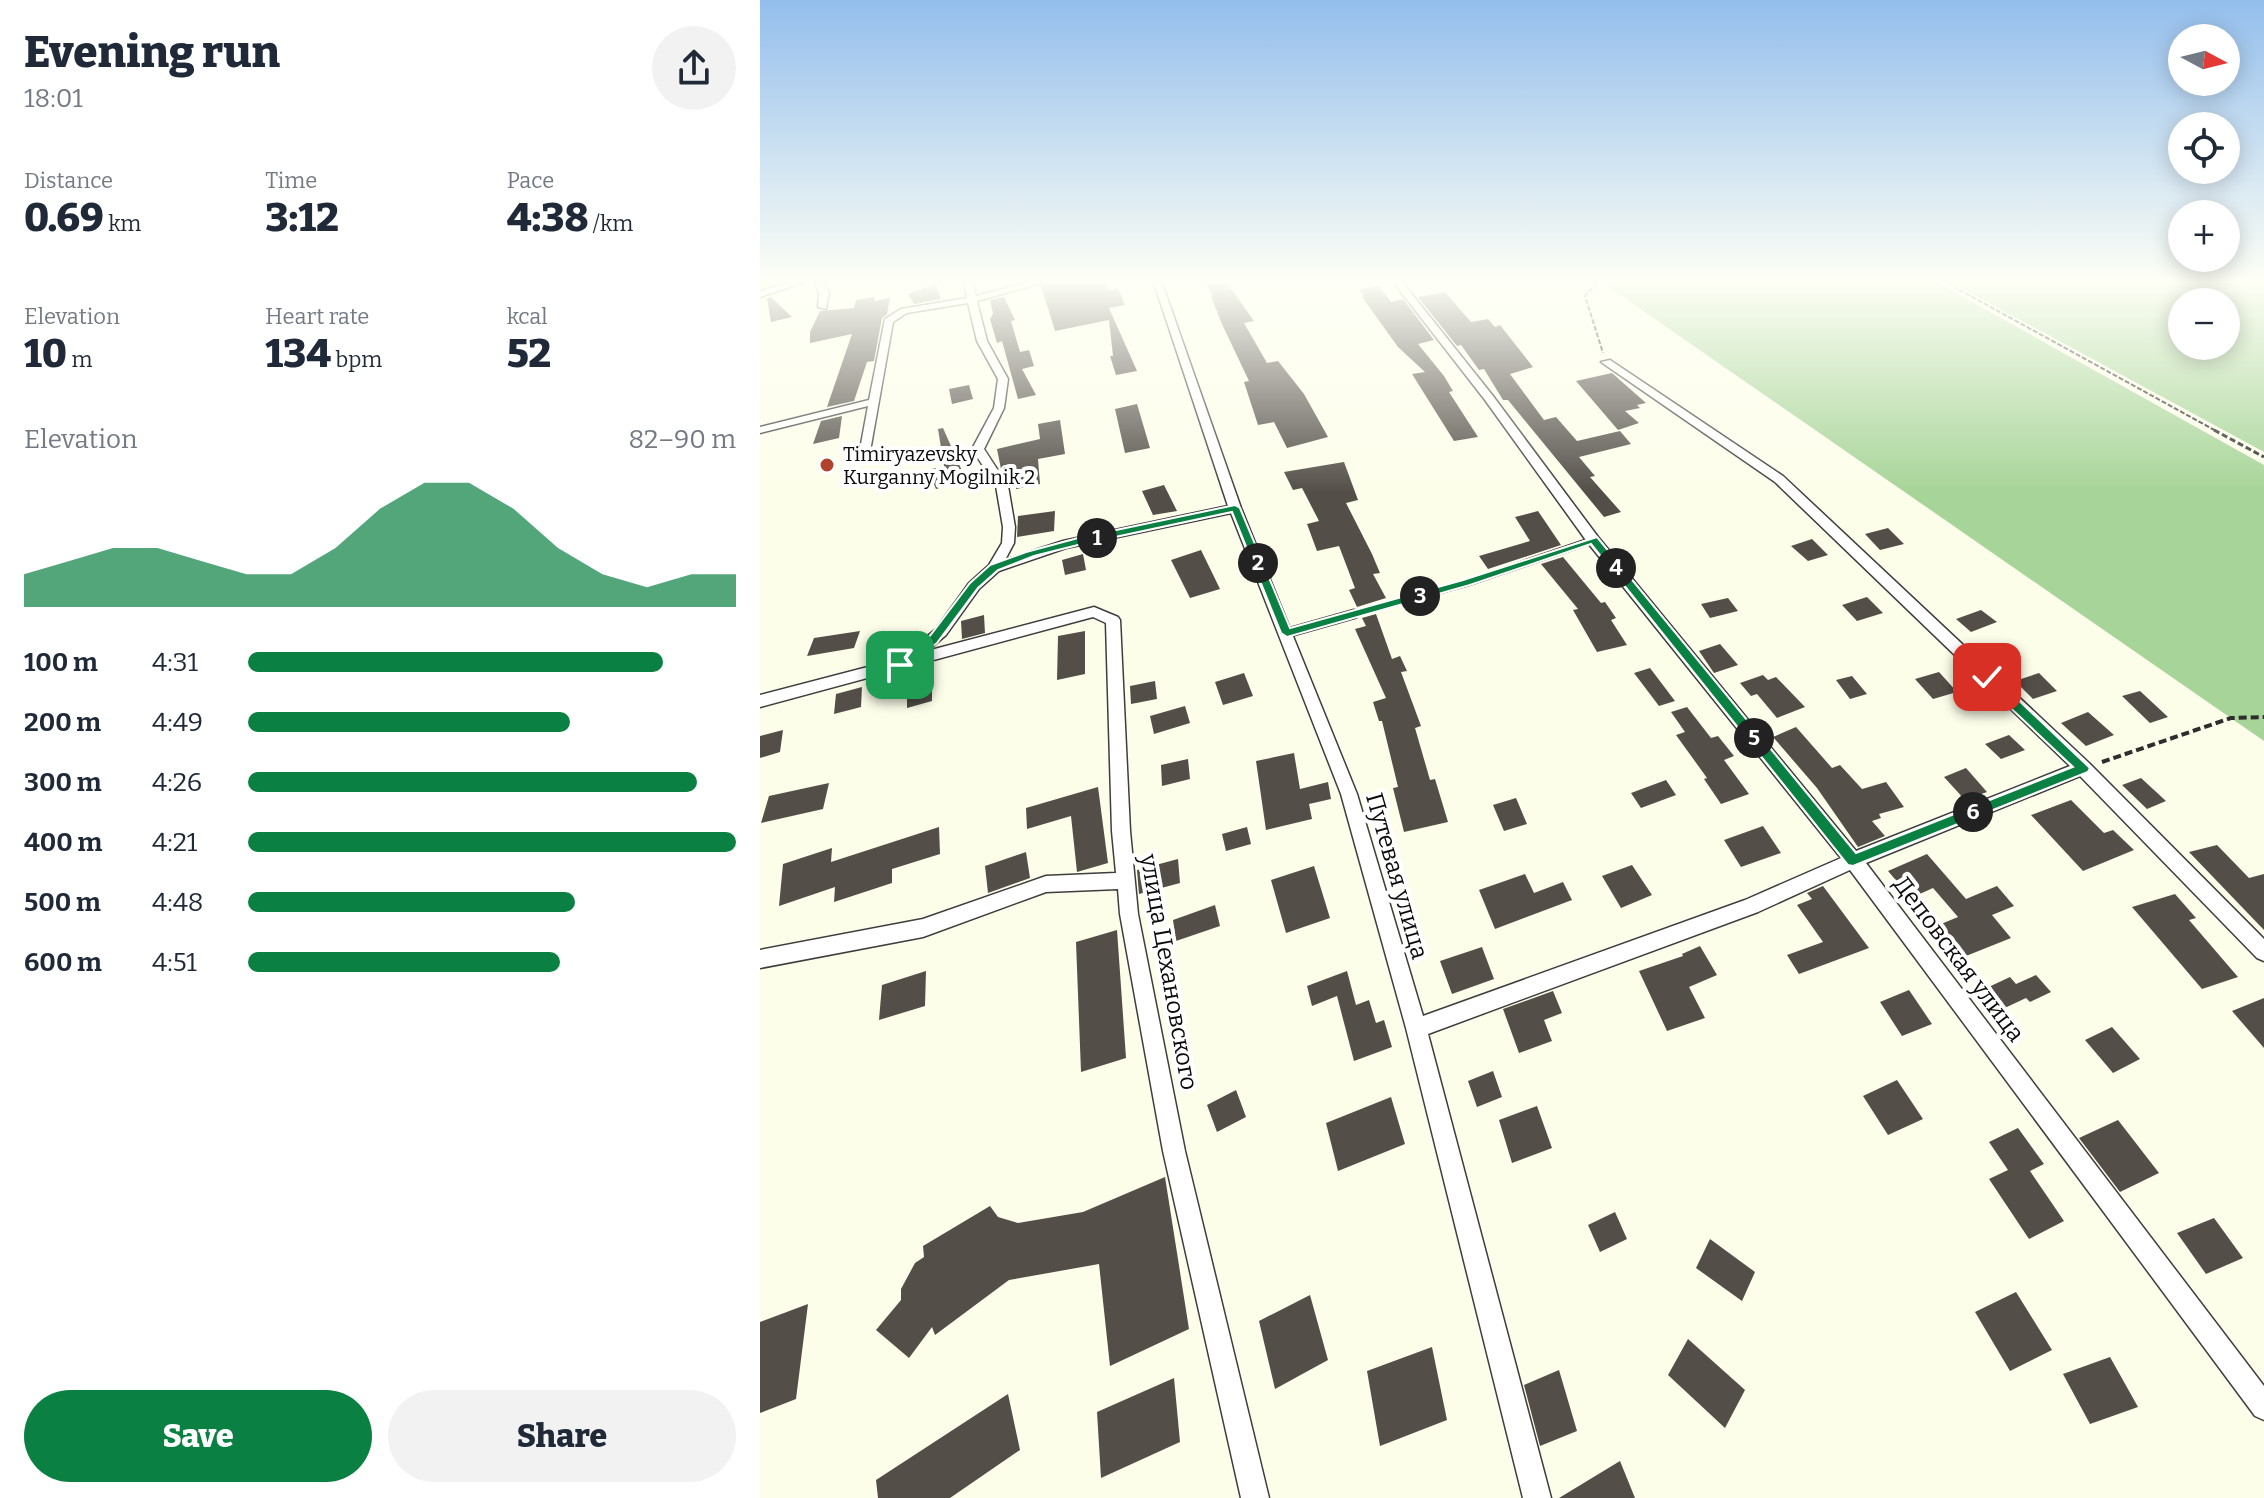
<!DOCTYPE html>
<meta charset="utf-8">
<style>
body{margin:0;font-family:Bitter,serif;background:#f2f2f3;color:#1f2937;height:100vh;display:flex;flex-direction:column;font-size:30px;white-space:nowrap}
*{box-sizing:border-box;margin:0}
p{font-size:26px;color:#747a83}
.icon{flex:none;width:44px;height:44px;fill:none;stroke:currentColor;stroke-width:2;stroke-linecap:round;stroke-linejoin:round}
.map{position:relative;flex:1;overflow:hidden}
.sheet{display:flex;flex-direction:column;background:#fff;width:760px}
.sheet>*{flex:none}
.needle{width:52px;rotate:97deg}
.controls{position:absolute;left:1408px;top:24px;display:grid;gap:16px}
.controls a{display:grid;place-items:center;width:72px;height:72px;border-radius:50%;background:#fff;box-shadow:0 4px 20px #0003;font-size:40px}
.pin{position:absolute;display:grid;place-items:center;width:68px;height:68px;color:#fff;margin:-34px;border-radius:16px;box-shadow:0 4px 12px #0006}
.km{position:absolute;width:40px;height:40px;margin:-20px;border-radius:50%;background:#222;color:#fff;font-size:22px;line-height:40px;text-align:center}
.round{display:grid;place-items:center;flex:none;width:84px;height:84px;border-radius:42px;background:#f2f2f3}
.overview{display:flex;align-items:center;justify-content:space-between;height:136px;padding:0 24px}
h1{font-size:44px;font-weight:800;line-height:60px}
.stats{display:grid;grid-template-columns:repeat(3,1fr);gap:12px;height:136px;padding:8px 24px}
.stats div{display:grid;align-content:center}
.stats b{font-size:40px;font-weight:800}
.stats small{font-size:22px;font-weight:400}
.stats p{font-size:22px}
.chart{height:224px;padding:16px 24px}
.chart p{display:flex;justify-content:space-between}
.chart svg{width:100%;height:144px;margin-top:8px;fill:#0b8043;opacity:.7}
.cta{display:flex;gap:16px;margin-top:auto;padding:16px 24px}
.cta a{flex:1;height:92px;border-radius:48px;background:#0b8043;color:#fff;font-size:32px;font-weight:800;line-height:92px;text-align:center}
.cta a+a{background:#f2f2f3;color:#1f2937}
ul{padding:0 24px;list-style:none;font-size:26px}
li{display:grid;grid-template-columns:128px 96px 1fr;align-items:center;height:60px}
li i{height:20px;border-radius:10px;background:#0b8043}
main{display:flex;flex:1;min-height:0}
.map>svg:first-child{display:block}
.forest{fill:#a7d498;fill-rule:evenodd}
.building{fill:#534e48}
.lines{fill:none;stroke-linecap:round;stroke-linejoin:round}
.service-far1-casing{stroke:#3e3e3e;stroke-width:8}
.service-casing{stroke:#3e3e3e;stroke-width:11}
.minor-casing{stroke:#3e3e3e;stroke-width:3}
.path-far2{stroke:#2d2d2d;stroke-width:2;stroke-dasharray:5 2;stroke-linecap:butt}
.path-far1{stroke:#2d2d2d;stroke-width:3;stroke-dasharray:6 3;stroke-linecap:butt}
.path{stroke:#2d2d2d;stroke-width:4;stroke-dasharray:8 4;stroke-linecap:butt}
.service-far1{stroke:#fff;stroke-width:6}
.service{stroke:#fff;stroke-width:8}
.minor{fill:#fff;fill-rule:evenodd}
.route{fill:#0b8043;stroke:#fff;stroke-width:2}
.poi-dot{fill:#b0422e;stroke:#fff;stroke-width:3}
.labels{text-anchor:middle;stroke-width:8;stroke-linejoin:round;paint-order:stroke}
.far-poi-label{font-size:20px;fill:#0b0b0b;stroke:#fff;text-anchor:start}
.street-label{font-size:24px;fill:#0b0b0b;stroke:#fff}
</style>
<main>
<section class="sheet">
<div class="overview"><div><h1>Evening run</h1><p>18:01</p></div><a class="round"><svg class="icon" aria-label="share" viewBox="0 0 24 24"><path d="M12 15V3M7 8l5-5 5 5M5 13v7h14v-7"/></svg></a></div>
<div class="stats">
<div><p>Distance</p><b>0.69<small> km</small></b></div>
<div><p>Time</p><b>3:12</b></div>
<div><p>Pace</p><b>4:38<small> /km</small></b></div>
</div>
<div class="stats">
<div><p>Elevation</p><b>10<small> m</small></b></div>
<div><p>Heart rate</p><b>134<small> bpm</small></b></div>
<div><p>kcal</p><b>52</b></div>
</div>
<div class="chart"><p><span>Elevation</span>82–90 m</p>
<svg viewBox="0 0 160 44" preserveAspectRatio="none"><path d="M0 44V34L10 30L20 26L30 26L40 30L50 34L60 34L70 26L80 14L90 6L100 6L110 14L120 26L130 34L140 38L150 34L160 34V44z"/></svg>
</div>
<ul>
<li><b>100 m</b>4:31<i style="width:85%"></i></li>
<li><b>200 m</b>4:49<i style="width:66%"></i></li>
<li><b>300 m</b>4:26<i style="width:92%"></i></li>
<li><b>400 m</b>4:21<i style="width:100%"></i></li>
<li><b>500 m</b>4:48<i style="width:67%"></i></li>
<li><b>600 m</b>4:51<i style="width:64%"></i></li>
</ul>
<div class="cta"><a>Save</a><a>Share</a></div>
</section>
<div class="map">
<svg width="1504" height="1498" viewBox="0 0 1504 1498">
<rect width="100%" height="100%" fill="#fdfeea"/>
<path class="forest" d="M843 283H1178L1504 465V741Z
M1192 283H1504V452ZM1422 302H1466V346H1422Z"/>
<path class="building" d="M285 283H346L349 290 358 288 365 305 349 308 377 371 356 375 350 356H353L349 320 295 331 281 286Z
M445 283H467L494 321 484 323 507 363 518 361 544 394 568 437 527 448 514 422 498 425 484 382 489 381 461 322 451 296 453 295Z
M176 284 181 299 154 304 148 294Z
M619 286 631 302 643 299 674 340 658 344 684 376 693 391 689 392 718 437 694 441 652 374 665 372 638 347 602 297 604 296 599 289Z
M685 292 711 322 728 319 735 327 740 325 773 367 750 374 784 420 796 417 817 441 860 431 871 444 819 457 835 476 830 477 861 512 844 517 748 400H743L724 369 719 370 701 345 697 346 658 297Z
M11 297 32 317 11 322 7 298Z
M115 297 114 301 130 298 127 314 122 318 114 361 107 362 94 401 67 407 92 334 50 343V332L60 311 94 308 96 300Z
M244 297 255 320 251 321 260 352 269 350 274 366 262 369 276 395 258 399 242 341 237 343 230 319 233 314 230 300Z
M852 373 886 403 877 405 880 408 865 411 879 423 858 430 816 381Z
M209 385 213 399 192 404 189 389Z
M377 404 390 448 365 453 355 409Z
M82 416 79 438 53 444 61 421Z
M300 420 305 454 278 459 280 484 256 489 255 466 241 469 237 449 280 439 278 424Z
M183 428 206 480 176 489 168 470 184 466 178 429Z
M584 462 598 500 586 503 612 554 620 573 613 574 626 598 597 607 589 590 595 588 579 546 557 551 547 524 559 521 542 488 533 490 524 472Z
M404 485 417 511 393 515 382 491Z
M295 511 294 531 257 537 258 516Z
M778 511 801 545 728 569 719 556 770 541 755 517Z
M1128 528 1144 544 1120 550 1105 534Z
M1052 539 1068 555 1048 561 1031 546Z
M441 550 460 589 430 598 411 560Z
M323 554 326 570 305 575 302 560Z
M803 557 841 603 845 602 856 618 851 620 867 645 837 652 813 610 818 609 781 564Z
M1107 597 1123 613 1097 621 1082 605Z
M968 598 978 611 950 618 941 604Z
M1221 610 1237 622 1211 632 1196 619Z
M616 614 632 659 640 656 647 671 641 672 661 726 655 728 670 780 675 779 688 822 644 832 633 788 638 787 622 721H619L613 702 626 698 595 629 606 626 602 618Z
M224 615 225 633 202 639 201 621Z
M100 631 94 648 47 656 54 638Z
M325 631V674L297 680 298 636Z
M960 644 978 665 954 673 939 651Z
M890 668 915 701 899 706 874 673Z
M1179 672 1197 692 1173 699 1155 679Z
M484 673 493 696 463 705 455 682Z
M1279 673 1297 691 1273 699 1255 681Z
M1003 675 1008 680 1016 677 1045 707 1017 718 997 694 991 696 980 683Z
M1092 676 1107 694 1090 699 1076 680Z
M172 681V701L147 708V688Z
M395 681 397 699 371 704 370 686Z
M102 687 101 707 74 714 76 694Z
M1380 691 1408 717 1390 723 1362 696Z
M425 706 430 723 394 734 390 716Z
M927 707 951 738 958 736 974 756 964 760 989 794 961 804 944 779 947 778 916 735 925 732 911 712Z
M1328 712 1354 735 1326 746 1301 723Z
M1036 727 1072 768 1080 765 1102 789 1126 782 1144 807 1119 814 1121 818 1112 821 1125 836 1098 847 1057 788 1013 737Z
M23 730 20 752 0 758V736Z
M1249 735 1265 750 1241 759 1225 744Z
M534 753 540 789 568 782 571 799 549 804 552 819 506 830 496 761Z
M428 759 430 779 402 786 401 765Z
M1206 768 1227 792 1205 800 1184 777Z
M1381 778 1406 801 1387 809 1362 785Z
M906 780 916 795 881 808 871 793Z
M69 783 63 809 1 823 9 796Z
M338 787 348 863 317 872 311 816 267 829 266 808Z
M756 798 767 824 744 831 733 805Z
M1311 800 1344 833 1353 830 1374 850 1323 871 1271 815Z
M1003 826 1021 853 981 867 964 840Z
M179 827 180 854 132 869V883L74 902 75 887 19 906 23 864 72 848 71 862Z
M487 827 491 844 466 851 462 834Z
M1457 845 1489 878 1504 874V930L1429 852Z
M266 852 270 878 228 893 225 866Z
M1167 854 1206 899 1237 886 1254 906 1232 915 1251 938 1206 956 1181 924 1198 917 1173 888 1151 898 1128 871Z
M418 859 420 883 379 894 377 870Z
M872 865 892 895 861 908 842 876Z
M554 866 570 918 526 933 511 880Z
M765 874 774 893 803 882 812 900 735 929 719 890Z
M1063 886 1109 948 1039 974 1027 955 1063 942 1037 905 1052 899 1047 893Z
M1415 894 1436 918 1429 920 1478 977 1442 989 1372 907Z
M455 905 460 926 416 941 413 920Z
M357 930 366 1058 321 1072 316 942Z
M940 946 957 975 929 987 945 1018 907 1031 879 971 923 956 922 954Z
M722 947 734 979 692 994 680 961Z
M166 971 165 1006 119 1020 122 985Z
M587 971 596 1005 609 1000 616 1023 624 1020 632 1047 594 1061 577 996 552 1006 547 986Z
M1276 975 1291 992 1270 1002 1266 998 1234 1013 1218 992 1250 977 1256 984Z
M1149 990 1172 1024 1142 1036 1120 1002Z
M793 991 802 1013 784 1020 792 1041 759 1053 743 1009Z
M1504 998V1048L1472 1011Z
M1352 1027 1380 1059 1353 1073 1325 1040Z
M733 1071 742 1097 717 1107 708 1081Z
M1137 1080 1163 1119 1128 1135 1103 1096Z
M476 1090 486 1117 457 1132 447 1105Z
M631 1097 645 1144 578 1171 566 1123Z
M777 1106 792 1148 752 1163 739 1120Z
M1358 1120 1399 1173 1360 1192 1319 1138Z
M1258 1128 1284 1164 1270 1171 1304 1221 1269 1239 1229 1179 1248 1170 1229 1142Z
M405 1177 429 1329 350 1366 339 1264 249 1280 175 1335 172 1327 149 1358 116 1330 141 1300V1289L155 1263 164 1257 163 1246 230 1206 238 1217 258 1223 323 1212Z
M855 1212 867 1239 840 1252 828 1225Z
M1454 1218 1483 1258 1446 1274 1417 1233Z
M950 1239 995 1272 982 1301 936 1268Z
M1256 1292 1292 1350 1250 1371 1215 1312Z
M550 1295 568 1360 515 1389 499 1321Z
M48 1304 36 1399 0 1413V1322Z
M928 1339 985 1390 965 1428 908 1375Z
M672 1347 687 1420 620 1446 607 1371Z
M1350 1357 1378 1407 1330 1424 1303 1374Z
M799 1370 817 1431 780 1446 764 1385Z
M414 1378 420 1442 341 1478 337 1412Z
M248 1394 260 1450 190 1498H118L116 1480Z
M860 1461 875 1498H799Z"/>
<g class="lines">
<defs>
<path id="service-far1" d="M587 616 707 583 833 540"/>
<path id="service" d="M527 633 594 614"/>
<path id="minor" d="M28 283H42L0 297V291Z
M55 283H64L69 293 66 309 58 307 59 293Z
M204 283H212L216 296 267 283H282L217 301 227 341 248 379 244 408 224 449 248 486 255 527 254 543 245 560 303 541 468 506 394 283H402L481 508 597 794 663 1016 985 900 1081 858 828 543 725 400 634 283H643L733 396 838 537 1096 851 1310 766 1015 482 841 362 850 360 1023 476 1329 763 1504 939V961L1497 958 1320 776 1106 863 1504 1386V1420L1495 1416 1090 870 998 912 668 1034 791 1498H763L646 1028 581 794 471 513 306 548 239 571 219 589 186 635 167 651 334 607 358 617 360 620 370 831 378 914 425 1151 509 1498H481L403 1151 360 914 358 889 286 892 163 937 0 968V950L163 919 286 876 356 873 352 831 346 623 333 617 0 707V695L142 658 176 629 209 583 229 565 242 543 243 527 236 486 212 449 234 408 238 379 217 341 208 303 147 313 133 322 109 457 99 455 108 406 0 433V427L109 400 125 319 141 309 207 298Z"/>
</defs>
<use href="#service-far1" class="service-far1-casing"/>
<use href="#service" class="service-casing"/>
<use href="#minor" class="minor-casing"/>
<path class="path-far2" d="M837 283 825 296 843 353
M1187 283 1458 432"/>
<path class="path-far1" d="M1454 430 1504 457"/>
<path class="path" d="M1342 762 1471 718 1504 717"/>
<use href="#service-far1" class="service-far1"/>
<use href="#service" class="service"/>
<use href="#minor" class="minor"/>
</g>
<linearGradient id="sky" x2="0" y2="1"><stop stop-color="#93beec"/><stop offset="0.57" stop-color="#fefff6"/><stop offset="1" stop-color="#fefff6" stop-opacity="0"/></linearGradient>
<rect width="1504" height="493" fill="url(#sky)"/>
<path class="route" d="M475 505 480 508 530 628 703 580 837 537 1096 853 1313 767 1222 681V674H1231L1330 768 1328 772 1093 866 1088 865 831 544 710 585 527 637 521 633 472 512 318 545 274 556 238 570 218 588 177 643 144 668 140 669 134 665 169 637 210 583 230 565 266 552 318 538Z"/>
<circle class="poi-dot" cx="67" cy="465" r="8"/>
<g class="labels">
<g class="far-poi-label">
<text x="83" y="461">Timiryazevsky<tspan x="83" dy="23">Kurganny Mogilnik 2</tspan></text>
</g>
<g class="street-label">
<text transform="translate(637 876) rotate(74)" y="8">Путевая улица</text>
<text transform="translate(1199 959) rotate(53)" y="8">Деповская улица</text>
<text transform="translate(409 972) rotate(80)" y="8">улица Цехановского</text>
</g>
</g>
</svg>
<div class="controls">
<a><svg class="needle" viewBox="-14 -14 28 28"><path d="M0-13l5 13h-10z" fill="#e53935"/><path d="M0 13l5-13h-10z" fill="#747a83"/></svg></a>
<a><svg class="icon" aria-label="locate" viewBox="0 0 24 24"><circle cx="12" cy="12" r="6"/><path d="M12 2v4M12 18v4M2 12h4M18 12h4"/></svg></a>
<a>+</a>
<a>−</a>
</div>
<div class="pin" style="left:140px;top:665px;background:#1e9e55"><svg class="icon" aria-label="arrive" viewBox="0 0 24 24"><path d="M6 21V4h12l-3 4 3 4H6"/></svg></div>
<div class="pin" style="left:1227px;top:677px;background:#d93025"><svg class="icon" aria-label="check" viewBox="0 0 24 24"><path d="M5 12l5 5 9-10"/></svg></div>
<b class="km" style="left:337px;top:538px">1</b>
<b class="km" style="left:498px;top:563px">2</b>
<b class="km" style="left:660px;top:596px">3</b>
<b class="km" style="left:856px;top:568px">4</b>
<b class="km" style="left:994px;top:738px">5</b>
<b class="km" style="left:1213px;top:812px">6</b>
</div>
</main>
